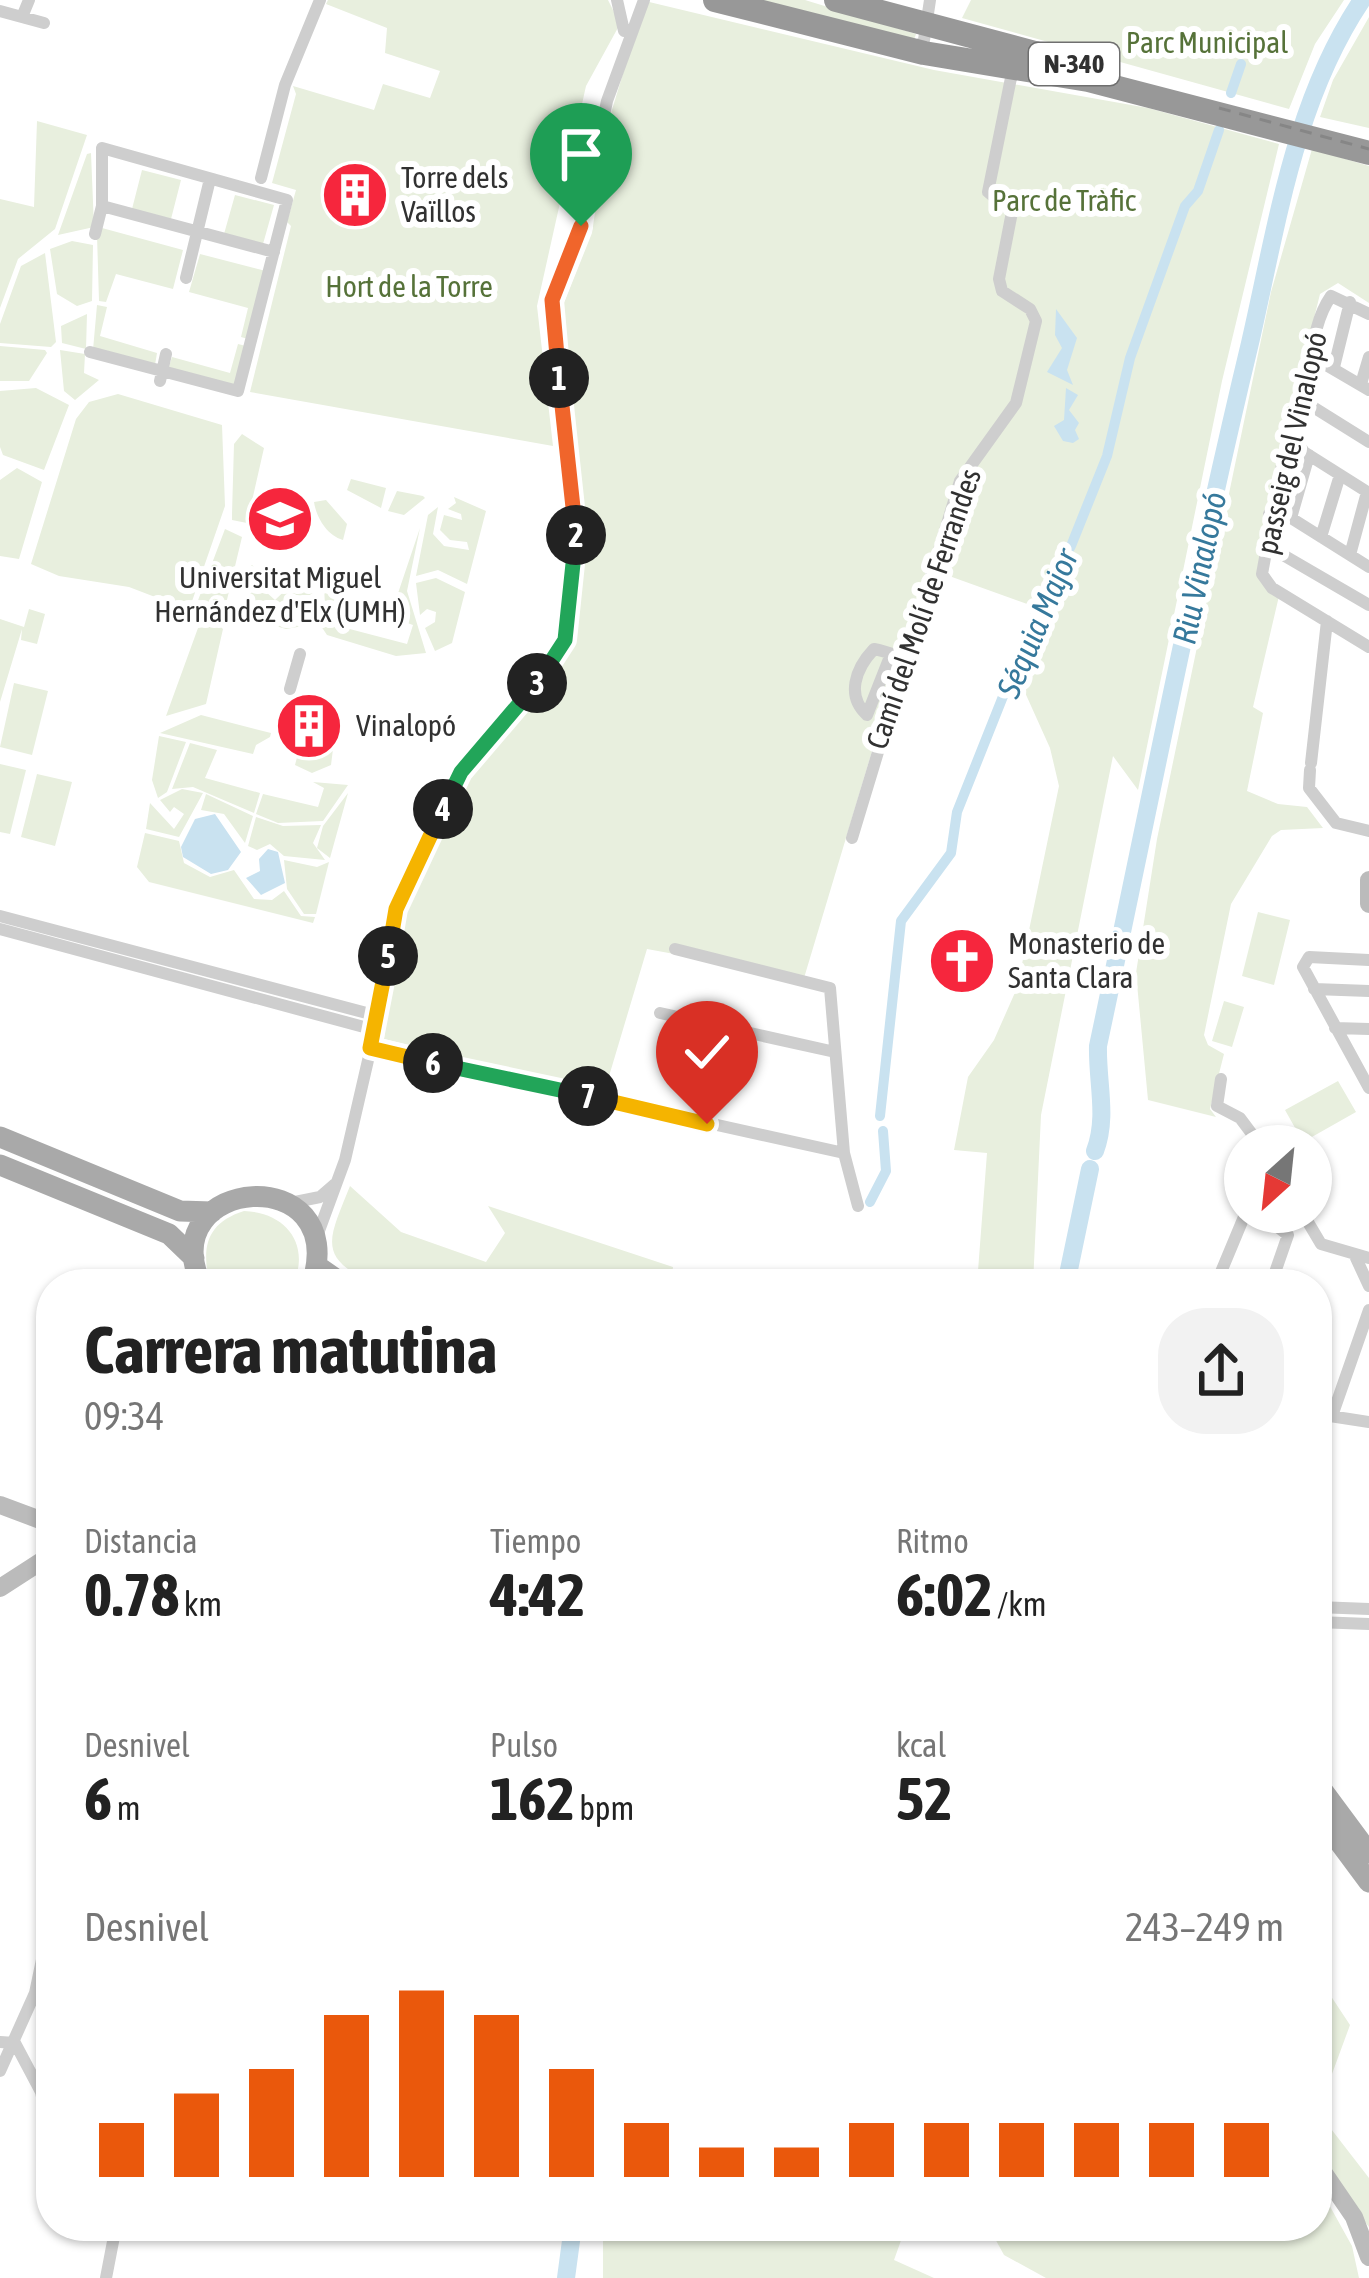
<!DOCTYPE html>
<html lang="es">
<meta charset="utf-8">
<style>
body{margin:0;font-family:"Asap Condensed",sans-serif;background:#f2f2f2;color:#222;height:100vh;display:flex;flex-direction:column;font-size:45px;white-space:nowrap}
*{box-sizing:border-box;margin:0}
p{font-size:39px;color:#767676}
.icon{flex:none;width:66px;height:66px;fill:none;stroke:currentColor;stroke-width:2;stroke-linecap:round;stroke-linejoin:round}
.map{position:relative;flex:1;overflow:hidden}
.side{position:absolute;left:36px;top:1269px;width:1296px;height:972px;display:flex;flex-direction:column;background:#fff;border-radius:48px;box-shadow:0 3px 9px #0004}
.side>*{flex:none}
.needle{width:78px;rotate:207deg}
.controls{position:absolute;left:1224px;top:1125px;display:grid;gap:24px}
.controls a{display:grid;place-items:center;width:108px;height:108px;border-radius:50%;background:#fff;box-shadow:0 3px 9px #0004;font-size:60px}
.pin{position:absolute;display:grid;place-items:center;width:102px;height:102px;color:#fff;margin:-123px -51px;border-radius:50% 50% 50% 0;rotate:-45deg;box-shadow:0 0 12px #0007}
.pin .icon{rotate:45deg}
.km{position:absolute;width:60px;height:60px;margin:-30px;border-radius:50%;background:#222;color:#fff;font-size:33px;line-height:60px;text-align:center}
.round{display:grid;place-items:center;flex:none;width:126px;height:126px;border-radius:48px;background:#f2f2f2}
.head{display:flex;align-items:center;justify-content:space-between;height:204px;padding:0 48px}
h1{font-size:66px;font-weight:700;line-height:90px}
.metrics{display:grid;grid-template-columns:repeat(3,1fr);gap:18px;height:204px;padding:12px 48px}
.metrics div{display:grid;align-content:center}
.metrics b{font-size:60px;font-weight:700}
.metrics small{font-size:33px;font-weight:400}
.metrics p{font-size:33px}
.chart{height:336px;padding:24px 48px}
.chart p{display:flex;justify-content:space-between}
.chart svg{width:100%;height:216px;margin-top:12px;stroke:#ea580c;stroke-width:6}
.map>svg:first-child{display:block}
.green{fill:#e8efde}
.water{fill:#c9e2f0}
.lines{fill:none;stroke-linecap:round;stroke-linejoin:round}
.canal{stroke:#c9e2f0;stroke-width:10}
.river{stroke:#c9e2f0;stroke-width:18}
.street{stroke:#cecece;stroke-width:12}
.secondary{stroke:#bbb;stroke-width:18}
.primary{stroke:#a9a9a9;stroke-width:21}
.highway{stroke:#989898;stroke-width:24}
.rail{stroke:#868686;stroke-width:3;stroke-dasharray:12 9;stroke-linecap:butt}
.split-1-casing{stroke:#fff;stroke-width:24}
.split-2-casing{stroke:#fff;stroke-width:24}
.split-3-casing{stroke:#fff;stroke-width:24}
.split-4-casing{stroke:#fff;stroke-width:24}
.split-5-casing{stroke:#fff;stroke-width:24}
.split-6-casing{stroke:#fff;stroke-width:24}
.split-7-casing{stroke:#fff;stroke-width:24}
.split-8-casing{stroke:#fff;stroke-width:24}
.split-1{stroke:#f0652b;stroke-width:15}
.split-2{stroke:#f0652b;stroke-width:15}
.split-3{stroke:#22a559;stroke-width:15}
.split-4{stroke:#22a559;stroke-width:15}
.split-5{stroke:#f5b400;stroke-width:15}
.split-6{stroke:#f5b400;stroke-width:15}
.split-7{stroke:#22a559;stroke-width:15}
.split-8{stroke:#f5b400;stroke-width:15}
.labels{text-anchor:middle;stroke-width:12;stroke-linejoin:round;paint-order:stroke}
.shield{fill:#fff;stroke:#6f6f6f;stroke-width:3}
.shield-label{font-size:27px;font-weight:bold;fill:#313131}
.park-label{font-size:30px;fill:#567239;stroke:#fff}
.poi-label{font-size:30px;fill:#313131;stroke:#fff;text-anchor:start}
.street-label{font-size:30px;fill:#313131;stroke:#fff}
.water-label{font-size:33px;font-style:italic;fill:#36799c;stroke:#fff}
</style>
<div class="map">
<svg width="1369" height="2278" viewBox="0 0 1369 2278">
<rect width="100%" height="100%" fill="#fff"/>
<path class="green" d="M328 0H608L620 24 586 86 537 306 553 446 250 392 291 226 287 222 296 190 272 183 296 94 293 86 374 110 383 84 430 98 440 71 385 53 387 28 326 4Z
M748 0H805L916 34 914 40Z
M971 0H1344L1315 44 1289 109 962 18Z
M645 1 934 70 1148 108 1279 144 1222 381 1138 790 1113 756 1041 1115 1033 1284H977L987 1153 954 1150 968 1077 994 1040 1017 988 1059 786 1050 748 1018 677 1041 609 927 568 804 978 647 949 604 1093 384 1039 400 912 471 769 570 653 578 579 562 308 592 233 608 123Z
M1369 17V128L1320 117 1333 80Z
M37 121 87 135 55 229 18 259 0 308V199L34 207Z
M1312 149 1369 166V303L1338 283 1320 294 1268 504 1260 581 1279 596 1253 707 1263 713 1247 791 1278 804 1307 807 1323 828 1281 830 1272 836 1231 904 1204 1035 1208 1045 1224 1054 1210 1109 1216 1117 1148 1100 1136 973 1157 839 1271 292Z
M91 153 94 227 58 235 87 154Z
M142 170 181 180 171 219 132 209Z
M235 195 274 205 263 244 224 234Z
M102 228 183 250 173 289 116 274 106 302 99 301 97 235Z
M72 241 93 245 92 301 77 306 57 294 50 249Z
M45 253 56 342 51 347 0 343V324L21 266Z
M200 254 266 271 248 339 241 337 248 308 189 292Z
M97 305 107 307 100 336 157 353 155 365 93 350Z
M87 314 86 349 62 343 61 326Z
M238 344 246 346 234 387 168 370 172 357 230 373Z
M0 346 45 350 47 353 29 381H0Z
M60 350 85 354 84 373 99 380 75 400 64 391Z
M36 388 69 405 44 470 3 455 0 447V391Z
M118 394 222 425 225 506 189 610 129 587 59 576 31 564 76 419 89 402Z
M242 434 264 448 247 523 232 520V514L234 444Z
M17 468 42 482 19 559 0 556V480Z
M351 479 386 488 381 508 347 490Z
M397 491 423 496 425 498 404 515 388 511Z
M454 497 486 511 467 584 438 570 416 576 428 515 438 507 433 534 444 546 469 550 467 542 450 540 440 530 444 515 462 520 461 514 448 509 456 503Z
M326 500 347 524 343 540C326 535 316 516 314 502Z
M420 528 407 591 426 653 396 656 327 635 321 626 326 611 345 605 342 627 407 644 413 625 390 617Z
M225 529 242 537 225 608 208 612 197 603Z
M252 565 261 574 255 582 275 600 298 578 312 588 313 610 270 607 248 599 253 581 246 571Z
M333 568 355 574 344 601 325 606 324 586Z
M436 578 465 592 452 643 435 651 425 628 435 622 436 612 427 609 420 615 416 583Z
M248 602 312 614 303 626 286 629 244 617Z
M29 609 45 614 37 644 21 640 22 629 0 702V619L24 627Z
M202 617 212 618 223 629 206 704 166 716Z
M14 683 48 691 32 755 0 747Z
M201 715 271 733 270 737 256 745 253 754 160 733Z
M159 736 186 742 167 792 158 798 152 780Z
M301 742 333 749 331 765 312 773 295 765Z
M190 743 217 750 205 778 260 793 254 813 193 787 172 789Z
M0 764 26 770 10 834 0 832Z
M37 774 72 782 55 846 21 837Z
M313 782 348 785 323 821 278 823 256 814 263 794 318 807 324 788Z
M182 789 203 793 179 837 146 829 150 803 174 829 184 814 174 807 170 812 160 800Z
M348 793 330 858 317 848 323 826Z
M206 794 253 816 245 843 224 814 201 810Z
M256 817 283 826 321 825 313 843 325 860 284 856 270 844 257 850 248 846Z
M145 833 179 841 184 863 210 877 234 870 254 899 272 900 284 891 301 916 315 917 313 923 149 882 137 867Z
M284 860 317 867 329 862 316 914H304L287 889Z
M1258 912 1290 920 1274 985 1242 976Z
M1224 1001 1244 1007 1232 1047 1212 1041Z
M1338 1081 1356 1112 1303 1142 1285 1110Z
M350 1186 401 1232 486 1262 505 1233 488 1206 673 1267 671 1284H376C315 1258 329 1239 350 1186Z
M244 1211C286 1212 311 1245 293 1284H210C201 1248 206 1223 244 1211Z
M1317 1975 1350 2025 1318 2112 1369 2178V2227L1317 2162Z
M1317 2183 1352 2246 1359 2278H1046L1004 2255 993 2235 975 2226H1317Z
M607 2226H922L904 2232 894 2260 934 2278H603V2229Z"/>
<path class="water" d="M1056 309 1077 338 1067 370 1073 385 1047 372 1062 348 1055 335Z
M1066 388 1078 395 1069 410 1079 423 1075 430 1079 439 1073 443 1063 441 1054 426 1064 420Z
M215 814 241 852 228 870 211 874 183 857 181 847 195 819Z
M268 849 278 852 285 883 261 895 246 878 260 871 259 859Z"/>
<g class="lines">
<path class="canal" d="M1231 93 1241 64
M880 1116 901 921 951 853 957 812 1047 586 1071 546 1107 456 1130 358 1185 206 1198 191 1219 130
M870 1202 886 1171 883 1131"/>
<path class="river" d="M1095 1151C1108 1117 1097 1082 1098 1046 1148 811 1194 576 1250 343 1277 226 1294 101 1362 0
M1066 1284 1090 1169
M566 2278 573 2226"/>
<path class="street" d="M617 0 624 31
M0 11 44 23
M22 17 29 0
M916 50 924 40 930 0
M261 178 285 85 320 0
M95 234 102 206
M186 278 210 179
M1369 314 1331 296C1320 312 1309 344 1316 362L1295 439 1284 454 1262 574 1272 588 1369 647
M90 352 238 391 287 200 102 148V206L274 252
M1328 366 1369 390
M1334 367 1350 302
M160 381 166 354
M1361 384 1369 357
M1305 402 1369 442
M1295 439 1304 452 1369 493
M1269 514 1291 518 1369 567
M1291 518 1309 455
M1321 537 1340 475
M1266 545 1369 605
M1350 555 1367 492
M891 654 867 715C846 696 855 669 874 649 886 651 897 656 909 660
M290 689 300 654
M1311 763 1327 621
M1310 770 1309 788 1336 823 1369 831
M852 838 960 481 1016 403 1036 321 1030 309 1002 291 999 279 1012 212 988 192 1013 68
M0 916 378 1016
M0 929 375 1030
M675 949 830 988 844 1153 858 1206
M1369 960 1309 957 1303 967 1369 1088
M1314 989 1369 991
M660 1013 835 1052
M1335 1028 1369 1029
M370 1048 844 1153
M1221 1079 1217 1106 1240 1118 1261 1146
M290 1203 320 1197 335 1184
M1259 1212 1288 1235 1271 1284
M1302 1212 1321 1244 1369 1258
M316 1239 345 1160 375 1030 396 909 462 772 552 665 565 640 576 530 552 300 577 244 607 101 644 0
M1356 1258 1369 1286
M1216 1284 1246 1212
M1317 1414 1369 1422
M1332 1416 1369 1310
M1317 1607 1369 1609
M1317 1622 1369 1624
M0 2042 15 2043 41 2092 51 2137
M0 2071 35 1993 51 1917
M106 2278 116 2226"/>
<path class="secondary" d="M1369 880V904
M0 1505 51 1524
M0 1588 51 1555
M1317 2163 1354 2217 1369 2257"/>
<path class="primary" d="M0 1137 180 1211 212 1212
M0 1165 169 1234 194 1258
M317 1266 343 1284
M201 1284C152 1176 351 1159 312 1284
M1317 1783 1369 1853
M1317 1812 1369 1882"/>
<path class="highway" d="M715 0 924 53 1088 80 1369 153
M836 0 1065 61"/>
<path class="rail" d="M1219 108 1369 149"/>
</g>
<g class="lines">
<defs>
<path id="split-1" d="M559 378 552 300 581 226"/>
<path id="split-2" d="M559 378 576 535"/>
<path id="split-3" d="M537 683 565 640 576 535"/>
<path id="split-4" d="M443 809 461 772 537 683"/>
<path id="split-5" d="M388 956 396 909 443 809"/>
<path id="split-6" d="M388 956 370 1048 433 1063"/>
<path id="split-7" d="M433 1063 588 1096"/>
<path id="split-8" d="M588 1096 707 1124"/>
</defs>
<use href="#split-1" class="split-1-casing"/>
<use href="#split-2" class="split-2-casing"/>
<use href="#split-3" class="split-3-casing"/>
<use href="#split-4" class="split-4-casing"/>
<use href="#split-5" class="split-5-casing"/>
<use href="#split-6" class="split-6-casing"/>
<use href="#split-7" class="split-7-casing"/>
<use href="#split-8" class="split-8-casing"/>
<use href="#split-1" class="split-1"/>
<use href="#split-2" class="split-2"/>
<use href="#split-3" class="split-3"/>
<use href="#split-4" class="split-4"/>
<use href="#split-5" class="split-5"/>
<use href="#split-6" class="split-6"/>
<use href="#split-7" class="split-7"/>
<use href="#split-8" class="split-8"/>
</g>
<defs>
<symbol id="building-disc" viewBox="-11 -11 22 22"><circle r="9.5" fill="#f6263d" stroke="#fff"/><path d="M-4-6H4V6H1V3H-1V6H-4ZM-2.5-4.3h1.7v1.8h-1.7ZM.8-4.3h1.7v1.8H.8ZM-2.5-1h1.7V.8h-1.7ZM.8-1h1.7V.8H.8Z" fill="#fff"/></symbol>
<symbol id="university-disc" viewBox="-11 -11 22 22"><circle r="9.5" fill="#f6263d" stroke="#fff"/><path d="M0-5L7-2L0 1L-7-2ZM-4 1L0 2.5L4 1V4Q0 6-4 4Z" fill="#fff"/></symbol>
<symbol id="church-disc" viewBox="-11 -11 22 22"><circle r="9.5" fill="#f6263d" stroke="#fff"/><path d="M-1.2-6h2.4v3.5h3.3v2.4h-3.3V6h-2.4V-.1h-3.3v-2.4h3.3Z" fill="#fff"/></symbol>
</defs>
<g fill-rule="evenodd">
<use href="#building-disc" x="317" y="157" width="76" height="76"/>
<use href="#university-disc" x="242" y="481" width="76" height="76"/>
<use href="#building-disc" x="271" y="688" width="76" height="76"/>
<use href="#church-disc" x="924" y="923" width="76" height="76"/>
</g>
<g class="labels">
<rect class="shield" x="1029" y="43" width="90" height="42" rx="9"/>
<g class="shield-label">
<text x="1074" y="73">N-340</text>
</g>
<g class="park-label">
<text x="1207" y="53">Parc Municipal</text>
<text x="1064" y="211">Parc de Tràfic</text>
<text x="409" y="297">Hort de la Torre</text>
</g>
<g class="poi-label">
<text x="401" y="188">Torre dels<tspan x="401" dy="34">Vaïllos</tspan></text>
<text x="280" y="588" text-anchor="middle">Universitat Miguel<tspan x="280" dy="34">Hernández d'Elx (UMH)</tspan></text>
<text x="356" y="736">Vinalopó</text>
<text x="1008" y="954">Monasterio de<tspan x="1008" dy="34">Santa Clara</tspan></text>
</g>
<g class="street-label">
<text transform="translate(1292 443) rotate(-77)" y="10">passeig del Vinalopó</text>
<text transform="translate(924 609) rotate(-71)" y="10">Camí del Molí de Ferrandes</text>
</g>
<g class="water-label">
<text transform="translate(1199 568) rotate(-78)" y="12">Riu Vinalopó</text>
<text transform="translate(1037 623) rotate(-67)" y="12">Séquia Major</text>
</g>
</g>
</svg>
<div class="controls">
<a><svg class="needle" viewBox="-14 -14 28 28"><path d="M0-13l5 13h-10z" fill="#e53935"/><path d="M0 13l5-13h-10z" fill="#767676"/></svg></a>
</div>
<div class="pin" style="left:581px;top:226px;background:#1e9e55"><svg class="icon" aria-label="arrive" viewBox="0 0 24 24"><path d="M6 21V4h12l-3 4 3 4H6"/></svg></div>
<div class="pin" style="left:707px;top:1124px;background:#d93025"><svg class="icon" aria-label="check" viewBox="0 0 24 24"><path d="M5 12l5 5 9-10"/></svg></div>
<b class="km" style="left:559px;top:378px">1</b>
<b class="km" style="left:576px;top:535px">2</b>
<b class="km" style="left:537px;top:683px">3</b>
<b class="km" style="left:443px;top:809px">4</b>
<b class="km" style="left:388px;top:956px">5</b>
<b class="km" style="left:433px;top:1063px">6</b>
<b class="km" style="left:588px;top:1096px">7</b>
<section class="side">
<div class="head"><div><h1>Carrera matutina</h1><p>09:34</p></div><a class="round"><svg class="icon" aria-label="share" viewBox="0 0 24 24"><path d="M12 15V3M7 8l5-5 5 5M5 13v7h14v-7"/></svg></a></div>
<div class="metrics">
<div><p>Distancia</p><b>0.78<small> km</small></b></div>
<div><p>Tiempo</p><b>4:42</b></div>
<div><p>Ritmo</p><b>6:02<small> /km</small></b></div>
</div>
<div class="metrics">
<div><p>Desnivel</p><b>6<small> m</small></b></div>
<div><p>Pulso</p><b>162<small> bpm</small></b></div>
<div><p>kcal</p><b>52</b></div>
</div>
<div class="chart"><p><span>Desnivel</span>243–249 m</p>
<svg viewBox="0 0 160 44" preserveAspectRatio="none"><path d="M5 44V33M15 44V27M25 44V22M35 44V11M45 44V6M55 44V11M65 44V22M75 44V33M85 44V38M95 44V38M105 44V33M115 44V33M125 44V33M135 44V33M145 44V33M155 44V33"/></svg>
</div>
</section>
</div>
